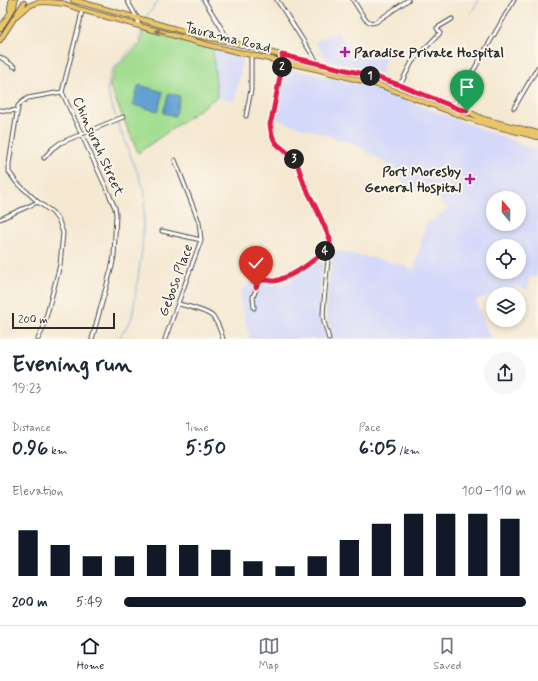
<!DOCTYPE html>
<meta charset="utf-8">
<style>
body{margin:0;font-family:Mynerve,sans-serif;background:#f6f6f7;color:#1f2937;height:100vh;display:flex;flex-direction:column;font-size:15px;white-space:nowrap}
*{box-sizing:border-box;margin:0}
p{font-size:13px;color:#747a83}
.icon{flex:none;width:22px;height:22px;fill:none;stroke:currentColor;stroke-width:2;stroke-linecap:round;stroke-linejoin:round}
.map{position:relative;height:339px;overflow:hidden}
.side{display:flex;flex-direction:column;background:#fff;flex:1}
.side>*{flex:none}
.needle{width:26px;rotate:340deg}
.fabs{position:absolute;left:486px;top:191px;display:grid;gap:8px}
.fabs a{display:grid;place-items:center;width:40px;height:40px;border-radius:50%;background:#fff;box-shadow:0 2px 6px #0003;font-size:20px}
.scale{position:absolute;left:12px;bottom:10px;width:103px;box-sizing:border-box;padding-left:4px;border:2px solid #2b2b2b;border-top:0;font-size:11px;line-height:14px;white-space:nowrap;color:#2b2b2b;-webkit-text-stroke:3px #fbf7ec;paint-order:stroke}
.pin{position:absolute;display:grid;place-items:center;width:34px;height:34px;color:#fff;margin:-41px -17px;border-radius:50% 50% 50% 0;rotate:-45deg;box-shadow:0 0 4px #0007}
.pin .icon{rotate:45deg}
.km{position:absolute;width:20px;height:20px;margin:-10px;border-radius:50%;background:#222;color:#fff;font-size:11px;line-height:20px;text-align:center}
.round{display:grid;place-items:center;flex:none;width:42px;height:42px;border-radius:21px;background:#f6f6f7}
.head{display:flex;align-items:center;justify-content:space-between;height:68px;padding:0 12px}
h1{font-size:22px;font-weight:800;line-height:30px}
.stats{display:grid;grid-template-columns:repeat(3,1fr);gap:6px;height:68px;padding:4px 12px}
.stats div{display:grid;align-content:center}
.stats b{font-size:20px;font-weight:800}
.stats small{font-size:11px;font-weight:400}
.stats p{font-size:11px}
.chart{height:112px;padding:8px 12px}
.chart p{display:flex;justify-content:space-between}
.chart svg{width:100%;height:72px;margin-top:4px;stroke:#111827;stroke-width:6}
ul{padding:0 12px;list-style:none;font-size:13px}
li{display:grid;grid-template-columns:64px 48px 1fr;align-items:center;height:30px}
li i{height:10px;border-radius:5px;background:#111827}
.tabs{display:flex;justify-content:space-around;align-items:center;height:56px;border-top:1px solid #e0e1e3;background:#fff;font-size:11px;color:#747a83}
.tabs a{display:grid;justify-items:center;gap:2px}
.tabs .selected{color:#111827}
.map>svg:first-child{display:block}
.built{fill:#d4d8f9;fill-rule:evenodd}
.green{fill:#a2dd91;stroke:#66845e}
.water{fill:#63a0d4;stroke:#476680}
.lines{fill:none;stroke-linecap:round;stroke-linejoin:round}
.stream{stroke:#63a0d4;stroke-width:1}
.minor-casing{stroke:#494744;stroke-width:5}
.primary-casing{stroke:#494744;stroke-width:6}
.trunk-casing{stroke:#494744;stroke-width:6}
.minor{stroke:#fff;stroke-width:3}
.primary{stroke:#ebc669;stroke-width:4.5}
.trunk{stroke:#ebc669;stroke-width:4.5}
.oneway{fill:#8b784a}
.route-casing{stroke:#fff;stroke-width:8}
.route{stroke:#e11d48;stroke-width:5}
.poi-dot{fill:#b5179e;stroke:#fbf7ec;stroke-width:1.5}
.labels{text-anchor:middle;stroke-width:4;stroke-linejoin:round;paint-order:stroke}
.street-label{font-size:14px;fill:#2b2b2b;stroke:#fbf7ec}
.poi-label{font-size:14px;font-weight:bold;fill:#2b2b2b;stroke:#fbf7ec;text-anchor:start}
</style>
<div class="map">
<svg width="538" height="339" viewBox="0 0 538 339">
<rect width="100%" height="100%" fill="#fbf7ec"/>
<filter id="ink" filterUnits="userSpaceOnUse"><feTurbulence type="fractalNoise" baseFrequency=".025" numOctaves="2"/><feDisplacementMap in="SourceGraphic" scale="8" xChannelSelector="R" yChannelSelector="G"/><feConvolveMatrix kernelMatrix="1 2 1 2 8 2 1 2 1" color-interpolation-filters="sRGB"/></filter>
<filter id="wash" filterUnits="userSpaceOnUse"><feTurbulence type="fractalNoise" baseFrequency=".012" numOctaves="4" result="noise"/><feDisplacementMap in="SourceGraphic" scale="16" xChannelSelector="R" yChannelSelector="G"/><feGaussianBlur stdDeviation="0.9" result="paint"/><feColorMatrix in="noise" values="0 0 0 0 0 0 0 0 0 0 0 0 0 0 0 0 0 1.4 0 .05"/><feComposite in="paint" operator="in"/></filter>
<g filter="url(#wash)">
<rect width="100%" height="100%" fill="#f5e8d1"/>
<path class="built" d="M337 31 350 48 385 56 382 74 345 64 327 60 315 42Z
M213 48 243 56 235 101 217 97Z
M288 68 373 88 538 151V276L529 278 528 290 517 286 476 300 491 339H333L326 315 328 289 334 250 396 263 414 270 426 224 448 209 431 191 423 192 408 190 396 169 350 142H349L274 119ZM493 198H519V224H493ZM493 246H519V272H493Z
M318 262 323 264 319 295V316L327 339H250L241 305 240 292 253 280 263 285 273 286 288 282Z"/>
<path class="green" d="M143 31 213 48 217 97 138 153 110 87 114 70 141 43Z"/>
<path class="water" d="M139 85 163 92 158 111 133 105Z
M169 93 180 96 175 116 163 113Z"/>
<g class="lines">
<path class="stream" d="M471 13 479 0
M146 17 159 0
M116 117 107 91 111 71 138 42 141 32
M117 122 145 191 142 251 132 318 119 339"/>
</g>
</g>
<g filter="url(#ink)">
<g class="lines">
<defs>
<path id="minor" d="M127 0 137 18 139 26
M204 0 230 42
M277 0 319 65
M353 0 365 19 371 23 376 22 408 0
M82 10 80 21 62 92 109 194 115 208 116 214 114 256 112 266 92 339
M282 55 283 62 272 117 271 124V131L273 138 277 144 296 160 304 184 318 212 330 239 324 301 323 314 324 322 329 339
M0 57 15 67
M400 85 412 62 440 33 437 28 452 19
M453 106 514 0
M514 108 538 67
M0 110 8 111 18 110
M246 116 251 90V55
M44 158 52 149 60 143 123 117
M0 219 38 202
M162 231 201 240
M179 304C187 306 206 311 212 316 218 321 221 332 223 339
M254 308 253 297 259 282 264 279C267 279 270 280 273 281 290 281 317 257 330 247
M38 339 43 329 60 265 63 233 59 221 52 212 38 202 25 190 16 182 12 176 9 172V164L18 106 22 102 28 98 62 92
M165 339 201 240 199 222 175 160"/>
<path id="primary" d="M73 0 204 37 230 42 319 65 376 77 400 85 459 109 467 111 483 119 538 133
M62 3 82 10 208 45 251 55 316 69 382 86 467 118 487 124 538 137"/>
<path id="trunk" d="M10 9 11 3V0
M16 16C33 0 41 0 65 4
M0 29 14 7 15 0
M0 40 24 3"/>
</defs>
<use href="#minor" class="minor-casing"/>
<use href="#primary" class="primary-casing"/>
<use href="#trunk" class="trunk-casing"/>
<use href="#minor" class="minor"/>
<use href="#primary" class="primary"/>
<use href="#trunk" class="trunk"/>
</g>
<defs><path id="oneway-solid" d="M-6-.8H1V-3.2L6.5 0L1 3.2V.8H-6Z"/></defs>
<use class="oneway" href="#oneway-solid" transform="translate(160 32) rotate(-164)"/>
</g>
<g class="lines" filter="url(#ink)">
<defs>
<path id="route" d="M256 287C262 276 264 281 274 281 277 281 281 279 283 278 301 272 316 258 330 247V239L318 212 304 184 296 160 277 144 273 138 271 131 270 124 272 117 283 62 282 55 376 77 400 85 459 109 467 111"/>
</defs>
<use href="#route" class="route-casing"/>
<use href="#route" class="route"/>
</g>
<g class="poi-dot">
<path d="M343 46h4v4h4v4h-4v4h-4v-4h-4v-4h4z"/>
<path d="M468 173h4v4h4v4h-4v4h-4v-4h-4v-4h4z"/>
</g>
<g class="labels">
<g class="street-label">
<text transform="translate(228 37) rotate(14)" y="5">Taurama Road</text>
<text transform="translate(99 146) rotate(66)" y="5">Chinsurah Street</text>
<text transform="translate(175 280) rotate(-70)" y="5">Geboso Place</text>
</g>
<g class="poi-label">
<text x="354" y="57">Paradise Private Hospital</text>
<text x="461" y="176" text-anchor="end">Port Moresby<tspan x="461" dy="16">General Hospital</tspan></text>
</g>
</g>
</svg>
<div class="fabs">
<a><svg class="needle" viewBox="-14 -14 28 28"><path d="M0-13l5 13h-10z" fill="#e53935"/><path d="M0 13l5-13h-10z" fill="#747a83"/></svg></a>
<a><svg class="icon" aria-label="locate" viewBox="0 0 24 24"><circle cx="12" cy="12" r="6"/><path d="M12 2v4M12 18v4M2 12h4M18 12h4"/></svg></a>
<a><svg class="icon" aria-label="layers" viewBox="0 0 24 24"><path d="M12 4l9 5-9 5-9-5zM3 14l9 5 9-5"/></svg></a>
</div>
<div class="scale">200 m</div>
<div class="pin" style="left:467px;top:111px;background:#1e9e55"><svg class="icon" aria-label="arrive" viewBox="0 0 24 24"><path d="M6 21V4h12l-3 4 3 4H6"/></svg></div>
<div class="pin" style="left:256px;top:287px;background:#d93025"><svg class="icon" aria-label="check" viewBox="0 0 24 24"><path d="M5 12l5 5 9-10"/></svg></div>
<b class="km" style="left:370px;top:76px">1</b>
<b class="km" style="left:282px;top:67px">2</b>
<b class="km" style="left:294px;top:159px">3</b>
<b class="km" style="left:325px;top:251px">4</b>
</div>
<section class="side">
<div class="head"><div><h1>Evening run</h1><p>19:23</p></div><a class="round"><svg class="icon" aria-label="share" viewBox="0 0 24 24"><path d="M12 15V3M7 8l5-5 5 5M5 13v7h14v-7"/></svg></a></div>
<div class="stats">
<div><p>Distance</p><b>0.96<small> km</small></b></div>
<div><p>Time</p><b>5:50</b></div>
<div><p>Pace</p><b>6:05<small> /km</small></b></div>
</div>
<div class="chart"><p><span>Elevation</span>100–110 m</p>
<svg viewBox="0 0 160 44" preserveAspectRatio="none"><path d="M5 44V16M15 44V25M25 44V32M35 44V32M45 44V25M55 44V25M65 44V28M75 44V35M85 44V38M95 44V32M105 44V22M115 44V12M125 44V6M135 44V6M145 44V6M155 44V9"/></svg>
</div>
<ul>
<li><b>200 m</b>5:49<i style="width:100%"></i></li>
</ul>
</section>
<nav class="tabs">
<a class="selected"><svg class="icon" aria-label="home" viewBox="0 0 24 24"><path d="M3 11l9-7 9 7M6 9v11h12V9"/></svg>Home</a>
<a><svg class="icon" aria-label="map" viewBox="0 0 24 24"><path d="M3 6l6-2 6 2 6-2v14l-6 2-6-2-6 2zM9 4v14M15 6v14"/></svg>Map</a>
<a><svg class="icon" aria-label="saved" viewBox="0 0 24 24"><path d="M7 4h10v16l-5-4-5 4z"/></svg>Saved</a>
</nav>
